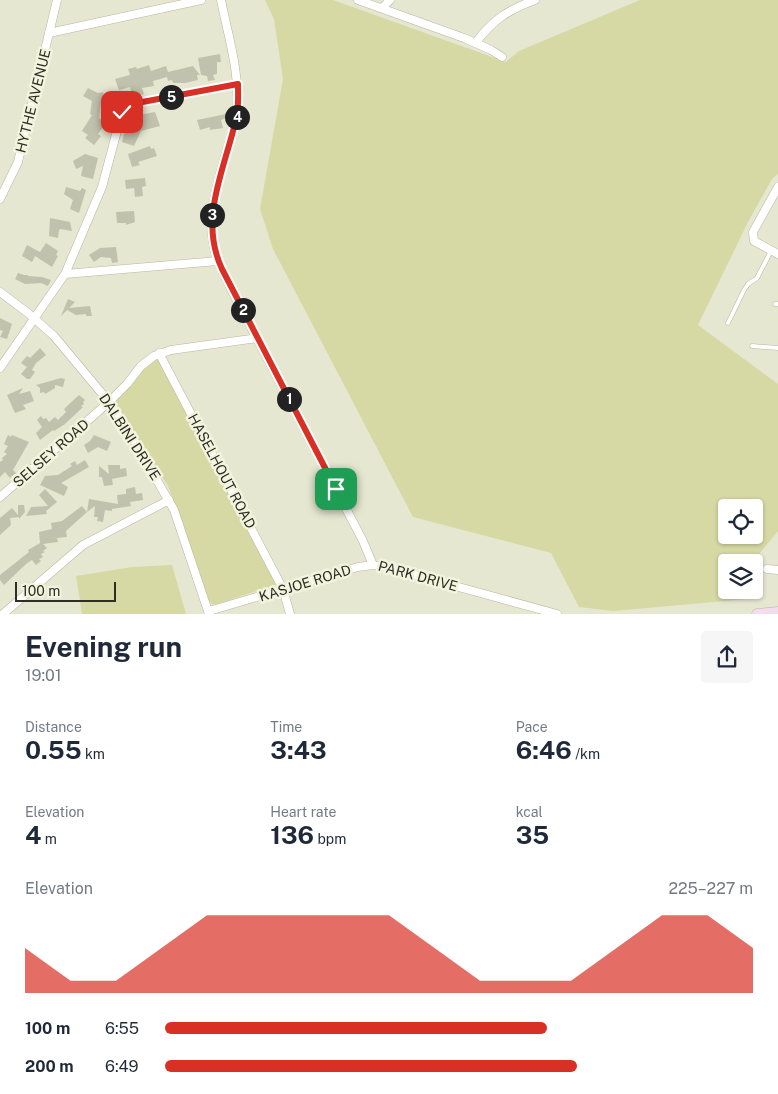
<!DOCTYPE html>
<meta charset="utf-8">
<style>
body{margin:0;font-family:"Public Sans",sans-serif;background:#f6f6f7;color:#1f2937;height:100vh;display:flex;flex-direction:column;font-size:19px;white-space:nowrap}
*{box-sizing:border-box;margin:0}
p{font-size:16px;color:#747a83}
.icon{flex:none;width:28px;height:28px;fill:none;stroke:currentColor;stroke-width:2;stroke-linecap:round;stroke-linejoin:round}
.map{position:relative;height:614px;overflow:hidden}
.side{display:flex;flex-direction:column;background:#fff;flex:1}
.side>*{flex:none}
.controls{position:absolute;left:718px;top:499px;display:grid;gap:10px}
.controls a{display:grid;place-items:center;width:45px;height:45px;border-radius:5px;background:#fff;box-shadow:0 1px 4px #0004;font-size:25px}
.scale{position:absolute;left:15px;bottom:12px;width:101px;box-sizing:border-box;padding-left:5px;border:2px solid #2e2e26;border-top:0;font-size:14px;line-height:18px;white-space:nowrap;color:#2e2e26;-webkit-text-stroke:4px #f3f4de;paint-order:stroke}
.pin{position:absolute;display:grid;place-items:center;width:42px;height:42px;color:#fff;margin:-21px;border-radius:10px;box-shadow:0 2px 8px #0006}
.km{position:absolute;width:25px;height:25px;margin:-12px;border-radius:50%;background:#222;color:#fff;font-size:14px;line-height:25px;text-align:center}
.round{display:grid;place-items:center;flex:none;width:52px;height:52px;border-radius:5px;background:#f6f6f7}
.head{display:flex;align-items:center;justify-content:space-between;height:85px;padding:0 25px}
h1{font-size:28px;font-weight:700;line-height:38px}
.stats{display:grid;grid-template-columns:repeat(3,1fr);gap:8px;height:85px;padding:5px 25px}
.stats div{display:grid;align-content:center}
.stats b{font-size:25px;font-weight:700}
.stats small{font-size:14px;font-weight:400}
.stats p{font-size:14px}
.chart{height:140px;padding:10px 25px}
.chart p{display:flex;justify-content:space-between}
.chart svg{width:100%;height:90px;margin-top:5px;fill:#d93025;opacity:.7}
ul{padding:0 25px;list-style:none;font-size:16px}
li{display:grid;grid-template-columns:80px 60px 1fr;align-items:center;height:38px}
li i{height:12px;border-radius:6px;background:#d93025}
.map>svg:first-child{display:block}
.green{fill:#d6d9a4;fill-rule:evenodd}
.building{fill:#c1c2ad}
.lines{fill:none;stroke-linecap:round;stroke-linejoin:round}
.lane-casing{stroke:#b6b7a2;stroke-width:5}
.street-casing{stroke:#b6b7a2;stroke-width:9}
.secondary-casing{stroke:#b6b7a2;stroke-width:11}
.lane{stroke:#fff;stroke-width:4}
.street{stroke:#fff;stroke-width:8}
.secondary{stroke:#f2dced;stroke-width:10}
.route-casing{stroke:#fff;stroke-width:10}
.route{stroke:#d93025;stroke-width:6}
.labels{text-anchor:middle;stroke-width:5;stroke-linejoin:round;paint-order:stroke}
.street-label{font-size:14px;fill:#2e2e26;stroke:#f3f4de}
</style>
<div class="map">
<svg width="778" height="614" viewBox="0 0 778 614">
<rect width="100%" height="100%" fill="#e5e7d1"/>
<path class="green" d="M265 0H333L506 62 519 51 640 0H778V174L772 179 748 222 698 325 778 384V531L760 553 754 575V562H726V590H750L747 599 613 611 579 607 551 553 413 517 273 249 260 209 283 79 274 19ZM726 508H754V535H726Z
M156 359 160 361 275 580V585L217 604H212L209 601 168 486 115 401 141 368Z
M172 565 186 614H82L76 576 132 567Z"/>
<path class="building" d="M220 54 221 62H217V74L213 75 215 80 208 81 207 76 201 75 198 58Z
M149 65 151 71 166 66 168 72 193 66 200 75H197L198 80 185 83H173L172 80 168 81 167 77 153 81 154 86 142 88 144 94 133 97 130 87 119 90 115 79 130 75 128 69 136 67 137 69Z
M88 88 98 93 103 92 105 100 101 102 99 118 106 123 98 134 101 136 94 145 85 138 88 135 82 131 92 115 90 114 92 101 83 96Z
M155 112 160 126 141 131 134 146 122 142 128 121 141 124 139 115Z
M231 113 230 116 221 120 223 128 210 130V127L200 130 197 120Z
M150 146 151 149 154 148 157 156 138 162 140 165 132 167 128 154Z
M85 154 98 158 93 179 81 176 83 166 76 169 73 161Z
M145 178 146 186 142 187 143 196 135 197 134 188 126 189 125 180Z
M66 187 80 191 82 188 86 190 79 213 70 209 73 200 64 194Z
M134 211 135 222 126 225V223H117L116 212Z
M50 218 70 222 72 231 60 229 59 230 58 238 49 236Z
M46 243 58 251 56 255 58 256 52 267 35 256 32 262 22 256 27 245 40 252Z
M116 247 118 262 112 263 111 258 101 257 94 262 89 255 100 248Z
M18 273 24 275H28V276L42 277 51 280 48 286 41 283 25 284 15 279Z
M68 299 75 302 69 308 90 306 92 316H86V314L76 315 67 310 61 316Z
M0 318 12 324 7 339 0 337 3 331 0 330Z
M40 348 46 355 36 363 32 370 35 372 30 379H27L21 374 27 367 21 363 27 356 30 358Z
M61 378 65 379 63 387 55 385V388L45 394 44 392 40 393V388L36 385Z
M23 388 19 394 30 391 34 401 23 405 26 409 15 413 7 395Z
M79 395 85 400 83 402 84 404 81 406 83 407 65 424 54 431 53 430 40 440 36 433 42 427 37 420 41 416 43 419 46 418 49 422 55 417 58 420 66 412 64 409Z
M8 435 11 437 12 435 29 442 13 470 16 473 10 478 5 472 0 477V462L3 460 2 458 7 454 4 452 8 446 4 444Z
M94 435 111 442 107 451 98 447 88 453 84 445 90 441Z
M85 460 89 467 61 483 68 487 64 496 40 485 45 476 58 475 72 466 70 464 75 461 77 465Z
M108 465H120V469L126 468 127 476 112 479 113 485 104 486 102 477H99V466L109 474Z
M135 487 136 494 142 493 143 500 130 502 131 506 112 509V511L105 510 103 522 97 521 98 517H94L95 506 87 512 89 499 118 504 117 495 126 494V489Z
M45 489 57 502 46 511 47 514 26 516 31 507 48 506 39 495Z
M18 505H24L25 512 19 519V517L10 518 11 525 0 535V518L12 508 18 515Z
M82 506 87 512 66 531 67 537 57 538 58 542 43 544 47 548 43 551 45 552 41 554 43 557 39 559 41 561 36 565 32 560 26 564 4 585 0 580V575L29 552 28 550 40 543 39 532 52 529 51 523 62 521Z"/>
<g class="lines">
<defs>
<path id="lane" d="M775 304H778
M728 323 744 290 748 284 757 278 771 251
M752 346 778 348"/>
<path id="street" d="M221 0C228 36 240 72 237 109 236 124 231 139 226 153 216 188 204 225 218 261 222 271 227 280 231 289L363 541 373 565 386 567 557 614
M358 0 464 38 491 50 502 57
M382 8 390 0
M49 33 201 0
M476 42C494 19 508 10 535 0
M778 187 753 232 754 241 778 254
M0 199 18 162 57 0
M65 274 218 261
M0 292 28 313 54 336 109 402 123 421 174 510 209 614
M159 353 283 589 290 614
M0 368 65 274 102 187 122 112 128 106 137 103 238 84
M0 497 109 402 127 384 141 366 154 356 171 350 258 338
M767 569 778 570
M209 611 358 567 373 565
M3 614 83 545 169 500"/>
<path id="secondary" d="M757 614 778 612"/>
</defs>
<use href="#lane" class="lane-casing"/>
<use href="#street" class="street-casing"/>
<use href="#secondary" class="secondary-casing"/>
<use href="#lane" class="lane"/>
<use href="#street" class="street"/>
<use href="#secondary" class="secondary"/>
</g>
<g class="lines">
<defs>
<path id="route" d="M122 112 128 106 137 103 238 84C238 96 239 108 236 119 225 169 198 218 222 269L336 489"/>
</defs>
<use href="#route" class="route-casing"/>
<use href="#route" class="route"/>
</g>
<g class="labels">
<g class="street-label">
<text transform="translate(33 101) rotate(-76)" y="5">HYTHE AVENUE</text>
<text transform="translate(130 437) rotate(57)" y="5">DALBINI DRIVE</text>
<text transform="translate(51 453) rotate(-41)" y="5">SELSEY ROAD</text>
<text transform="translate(222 471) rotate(62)" y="5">HASELHOUT ROAD</text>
<text transform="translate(418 576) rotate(15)" y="5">PARK DRIVE</text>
<text transform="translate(305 583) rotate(-17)" y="5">KASJOE ROAD</text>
</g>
</g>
</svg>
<div class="controls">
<a><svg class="icon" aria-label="locate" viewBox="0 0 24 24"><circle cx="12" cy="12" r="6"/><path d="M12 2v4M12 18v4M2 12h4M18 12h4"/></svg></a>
<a><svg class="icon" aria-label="layers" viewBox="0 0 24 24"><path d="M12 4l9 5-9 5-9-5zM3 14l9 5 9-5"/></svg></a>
</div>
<div class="scale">100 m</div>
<div class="pin" style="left:336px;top:489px;background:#1e9e55"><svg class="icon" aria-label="arrive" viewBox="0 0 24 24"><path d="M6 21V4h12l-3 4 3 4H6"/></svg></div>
<div class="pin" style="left:122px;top:112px;background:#d93025"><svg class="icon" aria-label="check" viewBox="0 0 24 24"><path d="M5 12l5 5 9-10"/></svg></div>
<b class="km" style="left:289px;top:399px">1</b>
<b class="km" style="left:243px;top:310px">2</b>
<b class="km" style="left:212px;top:215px">3</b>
<b class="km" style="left:237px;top:117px">4</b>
<b class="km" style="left:171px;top:97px">5</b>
</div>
<section class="side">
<div class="head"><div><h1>Evening run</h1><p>19:01</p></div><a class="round"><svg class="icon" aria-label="share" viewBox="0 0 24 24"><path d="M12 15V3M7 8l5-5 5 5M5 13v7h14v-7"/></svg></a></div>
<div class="stats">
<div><p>Distance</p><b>0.55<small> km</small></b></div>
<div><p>Time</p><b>3:43</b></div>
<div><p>Pace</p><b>6:46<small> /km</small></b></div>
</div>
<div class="stats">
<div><p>Elevation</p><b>4<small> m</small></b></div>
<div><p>Heart rate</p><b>136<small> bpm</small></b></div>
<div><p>kcal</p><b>35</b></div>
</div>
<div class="chart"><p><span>Elevation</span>225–227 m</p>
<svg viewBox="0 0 160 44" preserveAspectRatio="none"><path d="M0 44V22L10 38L20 38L30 22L40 6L50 6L60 6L70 6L80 6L90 22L100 38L110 38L120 38L130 22L140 6L150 6L160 22V44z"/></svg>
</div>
<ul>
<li><b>100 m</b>6:55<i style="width:65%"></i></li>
<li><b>200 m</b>6:49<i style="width:70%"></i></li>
</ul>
</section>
